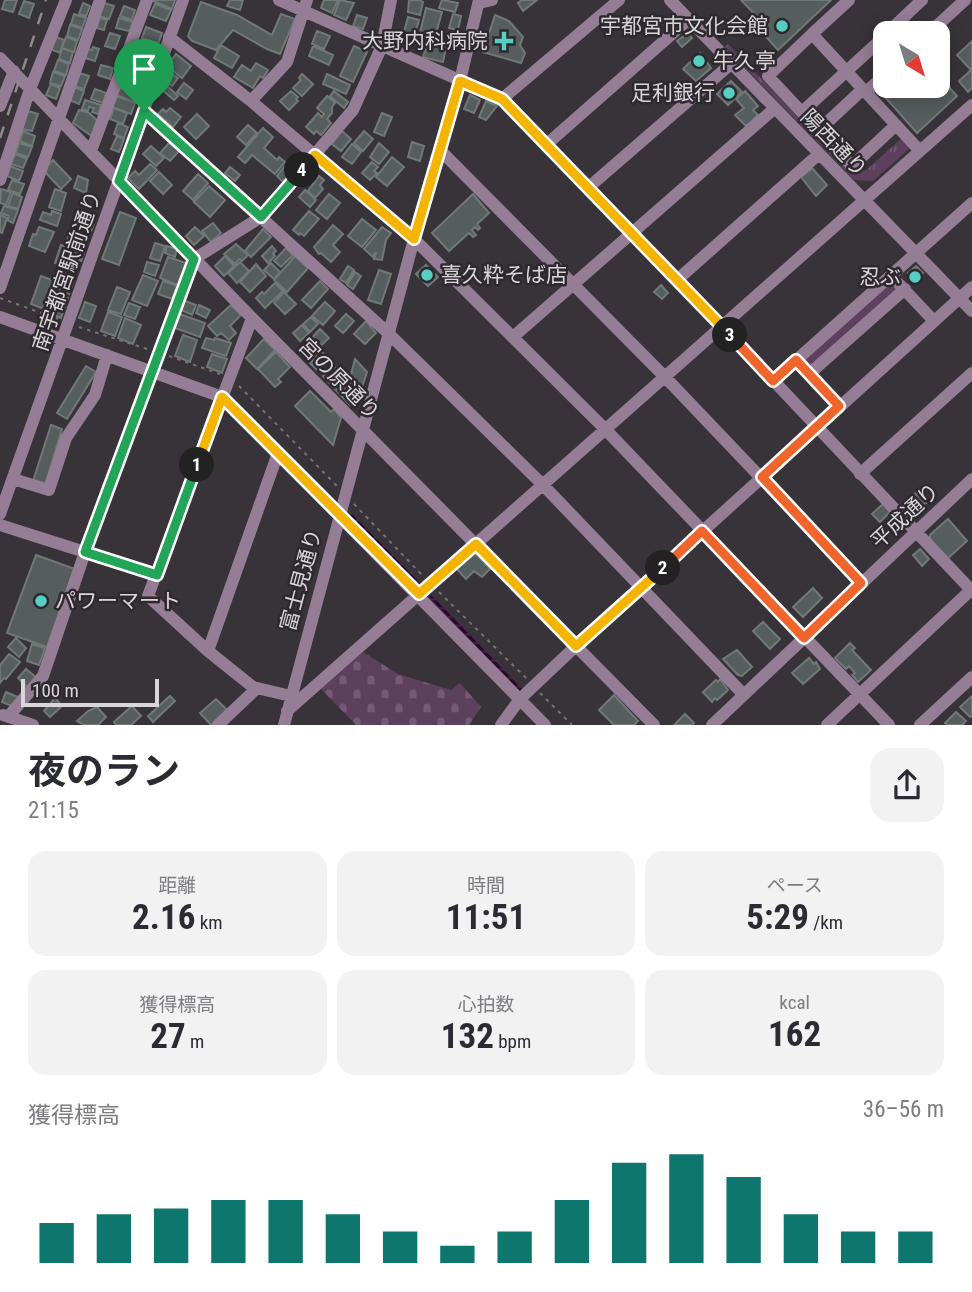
<!DOCTYPE html>
<html lang="ja">
<meta charset="utf-8">
<style>
body{margin:0;font-family:"Roboto Condensed","Noto Sans JP",sans-serif;background:#f2f2f3;color:#2b2b33;height:100vh;display:flex;flex-direction:column;font-size:26px;white-space:nowrap}
*{box-sizing:border-box;margin:0}
p{font-size:23px;color:#7c7c81}
.icon{flex:none;width:38px;height:38px;fill:none;stroke:currentColor;stroke-width:2;stroke-linecap:round;stroke-linejoin:round}
.map{position:relative;height:725px;overflow:hidden}
.details{display:flex;flex-direction:column;background:#fff;flex:1}
.details>*{flex:none}
.needle{width:46px;rotate:142deg}
.buttons{position:absolute;left:873px;top:21px;display:grid;gap:14px}
.buttons a{display:grid;place-items:center;width:77px;height:77px;border-radius:14px;background:#fff;box-shadow:0 4px 18px #0003;font-size:35px}
.scale{position:absolute;left:21px;bottom:18px;width:138px;box-sizing:border-box;padding-left:7px;border:4px solid #d9d6d9;border-top:0;font-size:19px;line-height:24px;white-space:nowrap;color:#d9d6d9;-webkit-text-stroke:5px #2e292e;paint-order:stroke}
.pin{position:absolute;display:grid;place-items:center;width:60px;height:60px;color:#fff;margin:-72px -30px;border-radius:50% 50% 50% 0;rotate:-45deg;box-shadow:0 0 7px #0007}
.pin .icon{rotate:45deg}
.km{position:absolute;width:35px;height:35px;margin:-18px;border-radius:50%;background:#222;color:#fff;font-size:19px;line-height:35px;text-align:center}
.round{display:grid;place-items:center;flex:none;width:74px;height:74px;border-radius:21px;background:#f2f2f3}
.overview{display:flex;align-items:center;justify-content:space-between;height:119px;padding:0 28px}
h1{font-size:38px;font-weight:700;line-height:52px}
.figures{display:grid;grid-template-columns:repeat(3,1fr);gap:10px;height:119px;padding:7px 28px}
.figures div{display:grid;align-content:center;border-radius:18px;background:#f2f2f3;text-align:center}
.figures b{font-size:35px;font-weight:700}
.figures small{font-size:19px;font-weight:400}
.figures p{font-size:19px}
.chart{height:196px;padding:14px 28px}
.chart p{display:flex;justify-content:space-between}
.chart svg{width:100%;height:126px;margin-top:7px;stroke:#0f766e;stroke-width:6}
.map>svg:first-child{display:block}
.grass{fill:url(#grass-tufts)}
.cemetery{fill:url(#cemetery-stones)}
.park{fill:#5d3f5e}
.water{fill:url(#water-rules)}
.building{fill:#565e5d;stroke:#707977;stroke-width:2}
.lines{fill:none;stroke-linecap:round;stroke-linejoin:round}
.path{stroke:#767276;stroke-width:2;stroke-dasharray:3.5 5;stroke-linecap:butt}
.minor{stroke:#957e95;stroke-width:12}
.rail{stroke:#8e8a8e;stroke-width:2.5;stroke-dasharray:12 12;stroke-linecap:butt}
.split-1-casing{stroke:#fff;stroke-width:14}
.split-2-casing{stroke:#fff;stroke-width:14}
.split-3-casing{stroke:#fff;stroke-width:14}
.split-4-casing{stroke:#fff;stroke-width:14}
.split-5-casing{stroke:#fff;stroke-width:14}
.split-1{stroke:#22a559;stroke-width:9}
.split-2{stroke:#f5b400;stroke-width:9}
.split-3{stroke:#f0652b;stroke-width:9}
.split-4{stroke:#f5b400;stroke-width:9}
.split-5{stroke:#22a559;stroke-width:9}
.poi-dot{fill:#56cec3;stroke:#2e292e;stroke-width:2.5}
.labels{text-anchor:middle;stroke-width:5;stroke-linejoin:round;paint-order:stroke}
.poi-label{font-size:21px;fill:#d9d6d9;stroke:#2e292e;text-anchor:end}
.street-label{font-size:21px;fill:#d9d6d9;stroke:#2e292e}
</style>
<div class="map">
<svg width="972" height="725" viewBox="0 0 972 725">
<defs>
<pattern id="grass-tufts" width="24" height="20" patternUnits="userSpaceOnUse" patternTransform="scale(1.75)"><rect width="24" height="20" fill="#5d3f5e"/><path d="M3 7l-1-3M5 7V3M7 7l1-3M15 17l-1-3M17 17v-4M19 17l1-3" fill="none" stroke="#745a74"/></pattern>
<pattern id="cemetery-stones" width="16" height="16" patternUnits="userSpaceOnUse" patternTransform="scale(1.75)"><rect width="16" height="16" fill="#5d3f5e"/><path d="M2 7V4a2 2 0 0 1 4 0v3zM10 15v-3a2 2 0 0 1 4 0v3z" fill="#745a74"/></pattern>
<pattern id="water-rules" width="6" height="5" patternUnits="userSpaceOnUse" patternTransform="scale(1.75)"><rect width="6" height="5" fill="#2f0131"/><path d="M0 2.5h6" fill="none" stroke="#4d254e"/></pattern>
</defs>
<rect width="100%" height="100%" fill="#383338"/>
<path class="grass" d="M728 44 849 170 860 166 865 171 902 138 911 147 873 181 854 180 725 47Z"/>
<path class="cemetery" d="M363 652 398 674 451 690 460 683 481 707 469 725H356L321 689Z"/>
<path class="park" d="M892 280 900 289 810 370 800 361Z"/>
<path class="water" d="M352 514 421 584 418 586 349 517Z
M431 595 522 689 520 691 429 597Z"/>
<path class="building" d="M5 0H17L13 12 2 9Z
M151 0H175L172 9Z
M230 0H243L240 10 227 6Z
M324 0H338L332 13 321 8Z
M340 0 354 3 346 20 334 15Z
M409 0H419L423 2 420 15 408 12Z
M442 0 458 3 455 12 439 8Z
M522 0H537L523 11 518 3Z
M741 0H831L778 50 759 29 764 24Z
M24 1 34 4 29 18 19 14Z
M201 2 237 15 272 35 281 14 295 19 280 54 267 49 233 30 216 50 192 41 188 36Z
M83 3 90 6 86 16 79 14Z
M104 3 114 6 109 19 99 16Z
M155 4 171 10 166 21 150 15Z
M124 6 135 10 132 20 120 16Z
M426 8 442 12 435 37 420 33Z
M74 14 86 18 82 28 71 24Z
M453 14 461 16 458 30 449 28Z
M357 15 367 18 363 29 353 26Z
M495 15 509 21 523 37 520 45 525 53 521 63 483 52Z
M408 17 419 20 415 34 404 32Z
M100 18 107 20 104 30 97 28Z
M119 18 133 22 130 31 116 28Z
M70 25 82 29 78 40 67 36Z
M146 27 162 33 158 44 142 38Z
M317 31 330 36 324 49 312 44Z
M110 33 120 36 115 49 105 46Z
M688 33 692 38 682 47 677 41Z
M54 36 64 40 60 53 50 49Z
M66 37 77 41 74 52 62 48Z
M142 38 158 44 154 55 138 49Z
M435 39 447 42 443 62 423 57 428 40 434 41Z
M972 41V88L968 92 959 81 971 70 957 55Z
M221 45 239 56 232 68 214 58Z
M313 46 333 55 329 65 309 56Z
M354 46 367 52 353 82 340 76Z
M93 47 99 49 95 61 85 58 88 49 92 50Z
M62 48 73 52 70 63 59 59Z
M137 50 152 56 148 67 132 61Z
M700 53 711 68 696 81 683 69Z
M176 54 191 66 182 78 167 66Z
M58 60 69 64 66 75 54 71Z
M132 62 144 67 140 77 128 72Z
M256 63 268 70 263 78 260 76 253 88 234 77 242 65 251 71Z
M101 65 113 68 110 79 98 75Z
M53 72 65 76 61 86 50 83Z
M169 72 178 78 172 86 163 80Z
M79 73 89 76 84 89 74 86Z
M302 74 313 84 302 96 293 88 301 80 299 78Z
M327 74 350 85 346 94 323 84Z
M131 75 145 80 141 91 127 85Z
M938 75 957 96 917 133 885 97 898 86H938Z
M731 81 742 92 728 105 717 94Z
M164 83 178 96 174 100 160 88Z
M184 83 193 90 186 99 177 92Z
M51 84 60 88 56 99 46 95Z
M125 86 142 92 137 103 116 95 119 88 124 90Z
M74 87 84 91 79 104 69 100Z
M95 89 106 93 103 103 91 99Z
M291 91 298 97 296 99 298 101 289 110 280 101Z
M334 91 348 102 344 108 330 96Z
M745 91 758 106 753 110 758 115 746 126 735 115 744 108 736 99Z
M470 95 480 100 474 113 464 109Z
M116 96 135 103 131 114 112 107Z
M327 96 335 103 332 107V113L327 119 331 123 321 135 316 131 314 134 306 127 318 113 322 117 324 114 317 108Z
M85 100 101 105 98 114 92 112 94 108 89 107 88 111 82 109Z
M486 101 497 106 486 120 479 117Z
M114 108 127 113 123 124 110 119Z
M170 108 181 117 173 127 158 114 163 109 166 112Z
M79 110 89 113 99 122 93 137 73 123Z
M28 111 38 114 32 131 22 129Z
M382 113 392 117 384 136 374 132Z
M197 114 209 126 196 139 184 127Z
M118 123 128 127 124 138 114 134Z
M248 125 257 133 246 145 237 137Z
M263 128 273 137 264 148 277 160 279 157 285 162 275 174 252 155 245 163 238 157Z
M23 131 35 136 32 146 20 141Z
M342 131 351 139 341 151 332 144Z
M364 131 373 139 363 151 354 143Z
M117 136 124 139 119 152 111 149Z
M412 142 424 146 420 161 408 157Z
M19 143 32 147 28 157 16 153Z
M169 143 179 151 170 161 160 153Z
M379 143 389 152 379 164 370 157Z
M352 144 361 152 352 164 342 157Z
M151 146 164 158 156 166 143 154Z
M15 154 27 159 23 168 11 164Z
M392 157 404 167 387 186 376 177Z
M53 160 71 179 61 189 43 170Z
M372 162 378 167 374 171 377 173 370 180 362 173Z
M150 164 157 170 139 189 128 178 135 171 139 175Z
M10 166 23 171 19 181 7 176Z
M285 166 292 172 283 182 277 176Z
M230 167 240 175 235 181 225 173Z
M812 168 827 185 816 196 801 177Z
M159 172 172 185 163 194 150 181Z
M198 174 208 183 193 200 183 191Z
M78 176 88 180 86 193 74 188Z
M319 176 324 180 320 185 323 189 315 198 308 191Z
M12 180 24 184 20 194 8 190Z
M209 186 225 200 210 217 194 202Z
M1 189 11 192 6 205 0 203Z
M55 189 66 193 61 211 49 207Z
M305 190 316 200 310 207 299 197Z
M13 193 22 197 18 209 8 206Z
M329 194 340 203 327 219 316 210Z
M473 194 489 213 477 224 480 228 478 230 475 227 472 230 476 235 473 237 469 233 449 251 432 233Z
M4 206 18 210 13 223 7 220 9 216 1 213Z
M52 211 61 214 57 226 40 220 43 212 51 215Z
M309 211 319 219 304 236 300 233 299 235 293 230Z
M120 212 136 218 119 265 102 259Z
M0 215 7 218 2 233 0 232Z
M362 219 376 230 362 247 348 236Z
M84 220 94 224 91 231 82 228Z
M213 223 221 233 211 242 202 231Z
M333 225 343 234 333 245 340 252 331 262 321 253 319 254 314 247Z
M39 227 54 232 45 252 29 246 33 234 36 235Z
M195 227 204 236 194 245 186 236Z
M382 227 391 233 386 240 382 260 374 259 376 252 373 257 364 249Z
M263 229 271 237 251 257 245 251Z
M70 233 85 239 81 250 66 244Z
M155 243 165 246 160 261 150 258Z
M236 244 248 255 242 261 239 259 235 264 224 254Z
M61 245 84 253 81 261 69 257 66 267 55 263Z
M167 246 177 249 175 257 165 253Z
M272 246 276 251 273 254 275 256 268 263 262 256Z
M286 248 293 255 281 267 274 261Z
M225 256 234 266 224 276 215 266Z
M295 256 308 268 287 292 274 280Z
M168 257 186 263 178 285 160 278Z
M147 262 159 265 155 276 144 272Z
M240 262 249 271 237 283 228 273Z
M271 263 280 272 274 279 264 270Z
M256 264 266 276 250 292 240 282Z
M426 265 438 277 428 286 416 274Z
M348 266 354 270 346 283 340 279Z
M916 266 923 273 915 281 908 273Z
M379 270 391 274 381 304 368 300Z
M61 272 75 277 69 294 55 289Z
M355 272 361 276 353 289 347 285Z
M143 275 158 281 147 306 132 300Z
M41 276 55 281 44 309 31 304Z
M163 281 177 286 172 299 158 294Z
M320 281 328 289 311 308 302 300Z
M275 283 283 291 265 308 256 298 262 292 264 294Z
M661 285 668 293 662 299 654 292Z
M117 287 130 292 121 314 108 310Z
M284 292 296 304 285 314 274 303Z
M54 293 68 298 61 318 47 313Z
M183 300 196 305 192 315 179 309Z
M85 302 96 306 90 322 79 318Z
M325 302 335 311 323 325 312 316Z
M129 303 140 307 135 319 124 315Z
M199 305 210 310 206 318 196 313Z
M231 305 241 315 230 326 236 333 229 340 221 333 217 336 208 326Z
M108 312 122 317 115 336 101 331Z
M177 313 205 323 200 337 172 327Z
M346 314 354 321 343 333 335 326Z
M311 317 318 324 310 332 303 324Z
M125 318 141 325 133 344 118 338Z
M366 321 376 333 365 344 354 334Z
M302 325 309 333 300 341 293 333Z
M320 329 329 338 316 350 308 342Z
M183 335 197 340 190 362 175 356Z
M206 338 214 340 215 338 231 343 226 356 202 348Z
M264 339 275 350 257 369 246 358Z
M321 351 329 359 317 370 310 363Z
M276 352 290 367 278 379 281 382 275 387 258 369Z
M212 354 227 359 222 373 207 367Z
M355 359 367 372 356 405H350L335 389 346 378 349 382Z
M86 366 96 372 67 419 57 413Z
M336 368 343 375 341 377 342 379 333 387 323 376 330 369 333 371Z
M310 391 331 412 334 409 341 418 333 445 295 406Z
M51 425 62 429 45 485 33 481Z
M916 493 926 503 919 509 910 499Z
M883 504 890 512 880 522 872 514Z
M948 519 967 541 947 559 930 539V535Z
M920 549 929 559 922 566 913 555Z
M475 553 490 569 482 577 474 571 466 579 457 569Z
M36 555 75 569 47 647 7 633Z
M813 588 822 598 803 617 793 607Z
M763 622 780 639 770 649 753 631Z
M16 638 26 648 19 657 8 647Z
M850 643 855 648 852 650 871 670 858 682 852 675 855 673 849 666 846 669 835 658Z
M32 644 45 648 39 665 27 661Z
M737 650 752 667 742 676 738 675 723 659Z
M9 654 20 662 6 679 4 678 0 683V665Z
M809 658 814 664 816 662 820 669 803 684 792 673Z
M26 669 37 678 28 688 18 678Z
M720 679 728 690 717 700 715 698 712 702 703 692 716 680 718 682Z
M6 692 18 697 14 707 2 702Z
M614 695 638 721 634 725H614L599 710Z
M170 696 175 701 153 722 148 716Z
M972 696V716L970 717 960 707Z
M55 698 62 706 50 717 44 711Z
M216 699 228 711 211 725 200 713Z
M132 706 141 716 131 725H116L114 722Z
M97 707 106 717 98 725H84L77 721 88 711Z
M956 712 966 721 962 725H948L945 723Z
M685 714 694 723 692 725H674Z"/>
<g class="lines">
<path class="path" d="M0 298 58 319
M79 327 147 349
M169 356 220 374
M239 386 338 487
M354 504 423 576
M439 592 527 679
M540 693 572 725"/>
<path class="minor" d="M279 0 502 99 722 326 972 591
M670 0 972 311
M849 0 812 34 920 151
M479 3 492 0
M887 33 922 0
M929 33 965 0
M812 34 768 76 852 166 896 125
M169 37 251 101 414 239 605 429 889 725
M0 58 252 318 654 725
M866 92 886 74
M502 99 619 0
M251 101 287 62 307 0
M0 106 14 71
M144 111 388 333 543 485 744 695
M802 112 886 35
M819 130 863 89
M547 144 689 19
M440 150 665 377 861 583
M91 151 147 0
M0 180 30 89 66 0
M589 187 732 63
M677 280 819 154
M899 284 934 321
M0 288 100 0
M0 317 222 397 545 725
M252 318 148 596 208 651 253 687 291 696
M513 337 775 108
M796 361 839 406
M809 374 905 289
M773 381 972 203
M860 474 972 373
M13 479 49 490 66 438 95 395 107 355
M0 514 183 0
M0 525 157 575
M208 651 278 453
M287 711 972 105
M3 715 33 725
M8 717 43 676 85 552 194 259 261 217 353 110 382 46 391 0
M218 725 257 688
M284 725 414 239 460 81 479 0
M501 725 520 699 576 646 972 287
M712 725 972 479
M827 725 972 589
M920 725 972 677"/>
<path class="rail" d="M0 138 46 0"/>
</g>
<g class="lines">
<defs>
<path id="split-1" d="M144 111 119 181 194 259 85 552 157 575 197 465"/>
<path id="split-2" d="M197 465 222 397 419 594 476 544 576 646 663 568"/>
<path id="split-3" d="M663 568 702 531 804 638 861 583 762 477 839 406 796 360 773 381 730 335"/>
<path id="split-4" d="M302 170 315 155 414 239 460 81 502 99 730 335"/>
<path id="split-5" d="M144 111 261 217 302 170"/>
</defs>
<use href="#split-1" class="split-1-casing"/>
<use href="#split-2" class="split-2-casing"/>
<use href="#split-3" class="split-3-casing"/>
<use href="#split-4" class="split-4-casing"/>
<use href="#split-5" class="split-5-casing"/>
<use href="#split-1" class="split-1"/>
<use href="#split-2" class="split-2"/>
<use href="#split-3" class="split-3"/>
<use href="#split-4" class="split-4"/>
<use href="#split-5" class="split-5"/>
</g>
<g class="poi-dot">
<circle cx="782" cy="26" r="7"/>
<path d="M500.5 30.5h7v7h7v7h-7v7h-7v-7h-7v-7h7z"/>
<circle cx="699" cy="61" r="7"/>
<circle cx="729" cy="93" r="7"/>
<circle cx="427" cy="275" r="7"/>
<circle cx="915" cy="277" r="7"/>
<circle cx="41" cy="601" r="7"/>
</g>
<g class="labels">
<g class="poi-label">
<text x="768" y="33">宇都宮市文化会館</text>
<text x="488" y="48">大野内科病院</text>
<text x="713" y="68" text-anchor="start">牛久亭</text>
<text x="715" y="100">足利銀行</text>
<text x="441" y="282" text-anchor="start">喜久粋そば店</text>
<text x="901" y="284">忍ぶ</text>
<text x="55" y="608" text-anchor="start">パワーマート</text>
</g>
<g class="street-label">
<text transform="translate(834 143) rotate(46)" y="7">陽西通り</text>
<text transform="translate(67 271) rotate(-71)" y="7">南宇都宮駅前通り</text>
<text transform="translate(339 379) rotate(45)" y="7">宮の原通り</text>
<text transform="translate(905 516) rotate(-43)" y="7">平成通り</text>
<text transform="translate(301 580) rotate(-75)" y="7">富士見通り</text>
</g>
</g>
</svg>
<div class="buttons">
<a><svg class="needle" viewBox="-14 -14 28 28"><path d="M0-13l5 13h-10z" fill="#e53935"/><path d="M0 13l5-13h-10z" fill="#7c7c81"/></svg></a>
</div>
<div class="scale">100 m</div>
<div class="pin" style="left:144px;top:111px;background:#1e9e55"><svg class="icon" aria-label="arrive" viewBox="0 0 24 24"><path d="M6 21V4h12l-3 4 3 4H6"/></svg></div>
<b class="km" style="left:197px;top:465px">1</b>
<b class="km" style="left:663px;top:568px">2</b>
<b class="km" style="left:730px;top:335px">3</b>
<b class="km" style="left:302px;top:170px">4</b>
</div>
<section class="details">
<div class="overview"><div><h1>夜のラン</h1><p>21:15</p></div><a class="round"><svg class="icon" aria-label="share" viewBox="0 0 24 24"><path d="M12 15V3M7 8l5-5 5 5M5 13v7h14v-7"/></svg></a></div>
<div class="figures">
<div><p>距離</p><b>2.16<small> km</small></b></div>
<div><p>時間</p><b>11:51</b></div>
<div><p>ペース</p><b>5:29<small> /km</small></b></div>
</div>
<div class="figures">
<div><p>獲得標高</p><b>27<small> m</small></b></div>
<div><p>心拍数</p><b>132<small> bpm</small></b></div>
<div><p>kcal</p><b>162</b></div>
</div>
<div class="chart"><p><span>獲得標高</span>36–56 m</p>
<svg viewBox="0 0 160 44" preserveAspectRatio="none"><path d="M5 44V30M15 44V27M25 44V25M35 44V22M45 44V22M55 44V27M65 44V33M75 44V38M85 44V33M95 44V22M105 44V9M115 44V6M125 44V14M135 44V27M145 44V33M155 44V33"/></svg>
</div>
</section>
